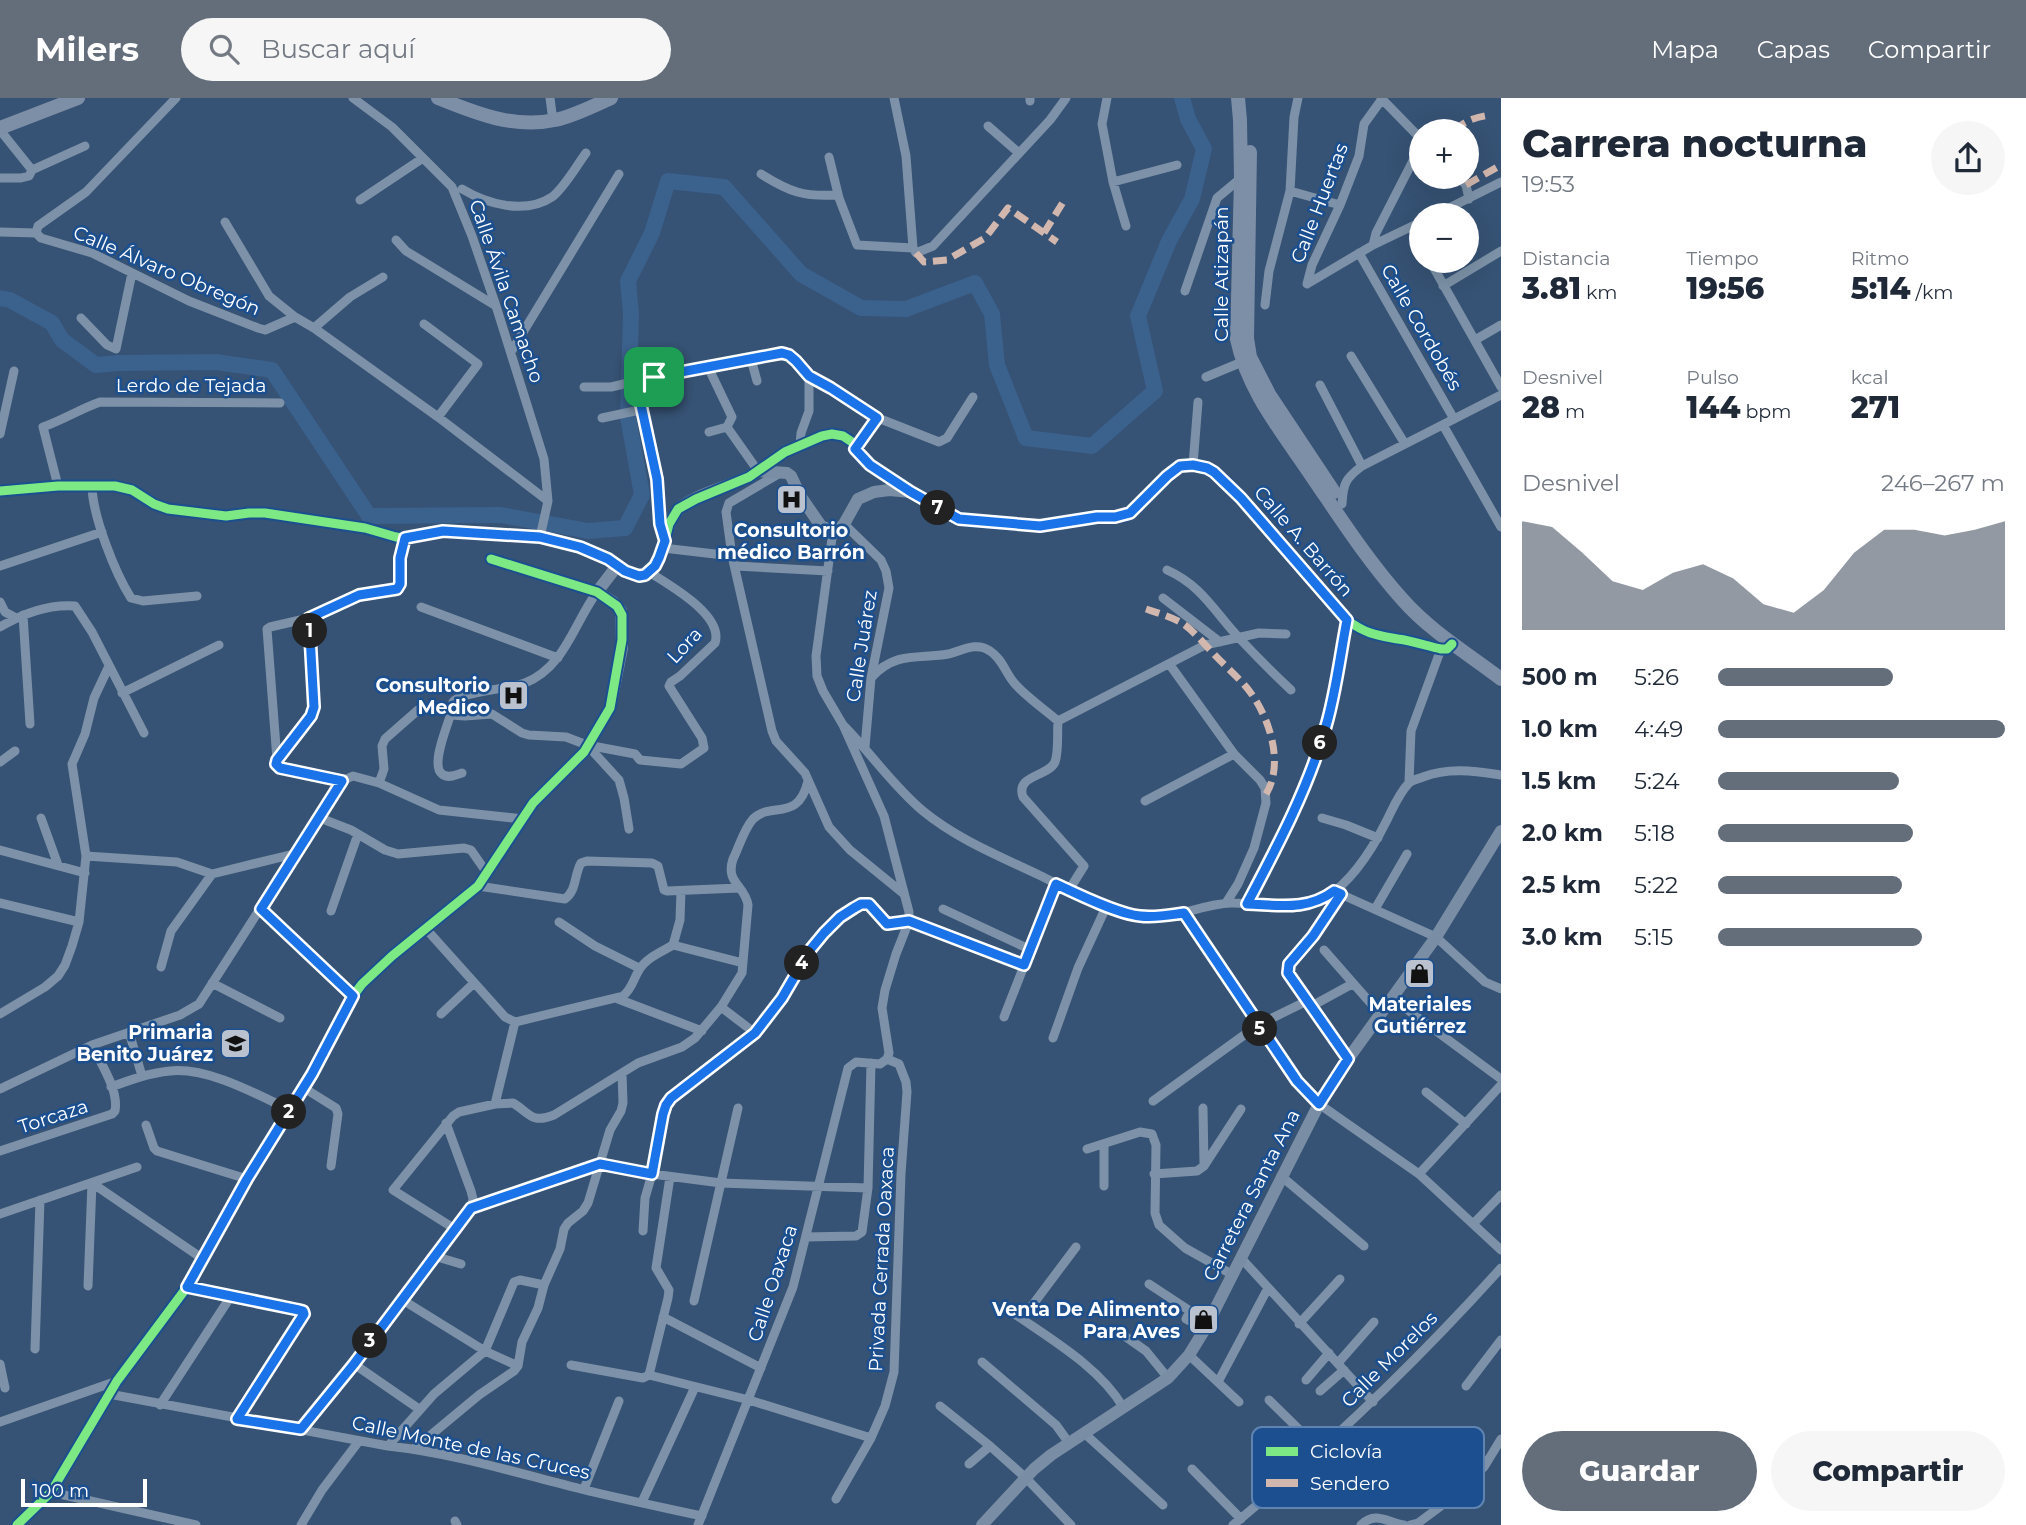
<!DOCTYPE html>
<html lang="es">
<meta charset="utf-8">
<style>
body{margin:0;font-family:Montserrat,sans-serif;background:#f6f6f7;color:#1f2937;height:100vh;display:flex;flex-direction:column;font-size:26px;white-space:nowrap}
*{box-sizing:border-box;margin:0}
p{font-size:23px;color:#747a83}
.icon{flex:none;width:38px;height:38px;fill:none;stroke:currentColor;stroke-width:2;stroke-linecap:round;stroke-linejoin:round}
.map{position:relative;flex:1;overflow:hidden}
.side{display:flex;flex-direction:column;background:#fff;width:525px}
.side>*{flex:none}
.fabs{position:absolute;left:1409px;top:21px;display:grid;gap:14px}
.fabs a{display:grid;place-items:center;width:70px;height:70px;border-radius:50%;background:#fff;box-shadow:0 7px 28px #0002;font-size:35px}
.scale{position:absolute;left:21px;bottom:18px;width:126px;box-sizing:border-box;padding-left:7px;border:4px solid #fff;border-top:0;font-size:19px;line-height:24px;white-space:nowrap;color:#fff;-webkit-text-stroke:5px #1b4f8f;paint-order:stroke}
.pin{position:absolute;display:grid;place-items:center;width:60px;height:60px;color:#fff;margin:-30px;border-radius:14px;box-shadow:0 4px 10px #0006}
.km{position:absolute;width:35px;height:35px;margin:-18px;border-radius:50%;background:#222;color:#fff;font-size:19px;line-height:35px;text-align:center}
.round{display:grid;place-items:center;flex:none;width:74px;height:74px;border-radius:37px;background:#f6f6f7}
.overview{display:flex;align-items:center;justify-content:space-between;height:119px;padding:0 21px}
h1{font-size:38px;font-weight:800;line-height:52px}
.stats{display:grid;grid-template-columns:repeat(3,1fr);gap:10px;height:119px;padding:7px 21px}
.stats div{display:grid;align-content:center}
.stats b{font-size:30px;font-weight:800}
.stats small{font-size:19px;font-weight:400}
.stats p{font-size:19px}
.chart{height:196px;padding:14px 21px}
.chart p{display:flex;justify-content:space-between}
.chart svg{width:100%;height:126px;margin-top:7px;fill:#646e7b;opacity:.7}
.primary-button{display:flex;gap:14px;margin-top:auto;padding:14px 21px}
.primary-button a{flex:1;height:80px;border-radius:42px;background:#646e7b;color:#fff;font-size:28px;font-weight:800;line-height:80px;text-align:center}
.primary-button a+a{background:#f6f6f7;color:#1f2937}
ul{padding:0 21px;list-style:none;font-size:23px}
li{display:grid;grid-template-columns:112px 84px 1fr;align-items:center;height:52px}
li i{height:18px;border-radius:9px;background:#646e7b}
header{display:flex;align-items:center;gap:42px;box-sizing:border-box;height:98px;padding:0 35px;background:#646e7b;color:#fff}
header strong{font-size:33px}
nav{display:flex;gap:38px;margin-inline-start:auto;font-size:24px}
.search{width:490px;height:63px;background:#f6f6f7;display:flex;align-items:center;gap:18px;box-sizing:border-box;padding:0 24px;border-radius:38px;color:#747a83;font-size:26px}
main{display:flex;flex:1;min-height:0}
.map>svg:first-child{display:block}
.lines{fill:none;stroke-linecap:round;stroke-linejoin:round}
.river{stroke:#3b618d;stroke-width:16}
.street{stroke:#7d92a8;stroke-width:9}
.secondary{stroke:#798da4;stroke-width:12}
.primary{stroke:#7d8ea7;stroke-width:14}
.quiet{stroke:#d1b7ad;stroke-width:7;stroke-dasharray:14 7;stroke-linecap:butt}
.cycleway-casing{stroke:#1b4f8f;stroke-width:13}
.cycleway{stroke:#7ce984;stroke-width:9}
.route-casing{stroke:#fff;stroke-width:14}
.route{stroke:#1a73e8;stroke-width:9}
.labels{text-anchor:middle;stroke-width:5;stroke-linejoin:round;paint-order:stroke}
.street-label{font-size:19px;fill:#fff;stroke:#1b4f8f}
.poi-label{font-size:19px;font-weight:bold;fill:#fff;stroke:#1b4f8f;text-anchor:end}
.key{fill:#1b4f8f;stroke:#5f84b1;stroke-width:2}
.key-label{font-size:19px;fill:#fff}
</style>
<header>
<strong>Milers</strong>
<div class="search"><svg class="icon" aria-label="search" viewBox="0 0 24 24"><circle cx="10" cy="10" r="6"/><path d="M15 15l6 6"/></svg>Buscar aquí</div>
<nav><a>Mapa</a><a>Capas</a><a>Compartir</a></nav>
</header>
<main>
<div class="map">
<svg width="1501" height="1427" viewBox="0 0 1501 1427">
<rect width="100%" height="100%" fill="#365274"/>
<g class="lines">
<path class="river" d="M0 200 10 202 52 225 62 242 96 267 118 265 216 264 272 272 369 418 501 417 588 433 625 430 642 397 628 319 631 216 628 183 652 135 668 83 724 89 801 176 861 210 906 211 975 185 992 216 997 267 1026 340 1092 348 1155 293 1138 218 1169 143 1192 101 1204 51 1188 21 1182 0"/>
<path class="street" d="M353 0 392 29 452 89 472 138 496 208 544 361 548 403 540 439
M550 0 553 23
M894 0 906 58 913 150 916 155 933 148 1050 22 1066 0
M1107 0 1102 26 1113 84 1126 128
M1381 0 1421 41
M1030 3V0
M988 28 1019 55
M0 32 32 72
M829 59 839 100 857 147 913 150
M761 76C790 94 803 99 838 97
M1458 79 1466 87 1469 101
M0 80H21L29 78 32 72 85 48
M1113 84 1177 67
M462 91C487 106 525 117 552 99 564 90 577 67 586 55
M1290 93 1340 107
M360 102 423 60
M1435 117 1501 84
M225 124 269 198 295 219 314 230 438 319 548 403
M1421 131 1417 134 1421 146
M0 134 36 135
M36 135 41 140 92 155 189 203 258 230 265 232 295 219
M36 135 38 128 86 94 176 0
M396 142 406 153 496 208
M1373 147 1376 135 1421 47
M1359 155 1454 321
M1430 163 1501 289
M1307 186 1312 167 1340 107 1359 58 1364 26 1382 1
M1307 186 1373 147 1421 124
M1443 188 1501 153
M1185 193 1217 100 1241 80
M1265 207 1269 173 1290 93 1294 19 1298 0
M81 220 107 247 116 251 132 175
M424 226 478 266 438 319
M314 230 350 199 383 179
M1475 242 1501 227
M511 254 619 76
M1351 258 1405 346
M751 261 757 283
M708 269 732 319 727 329
M1206 279 1242 264
M641 284 638 293 657 381 660 427 664 440
M1320 287 1362 368
M584 289H611L654 279 782 255 789 257 796 263 809 278 831 290 878 320 939 344 947 340 973 299
M602 320 635 313 643 314
M1443 327 1501 429
M727 329 758 373C775 359 819 330 842 338 852 342 854 350 860 358 873 373 893 382 909 393
M709 334 727 329
M0 336 14 273
M800 347 801 335 809 313V278
M855 351 878 320
M1193 367 1198 304
M780 375 729 405 726 414 732 458 772 633 776 643 805 675 829 729 850 752 904 796
M58 388 43 329C63 322 80 311 100 304L280 305
M92 389C93 419 115 475 131 500L143 503 197 498
M0 393 58 388H115L132 392 154 406 168 411 226 418 249 415H265L365 430 396 439 405 440 443 433 540 439 581 449 608 461 617 468
M1342 406C1343 385 1346 380 1362 368L1501 297
M844 426 881 462 886 473 889 490 871 580 865 649
M833 433 816 558 817 578 823 593 843 627 884 718 909 814V823L896 856 885 892 882 910 889 955 887 961
M663 450 732 458
M0 468 102 434
M736 468 828 473
M1167 472C1203 488 1215 515 1241 542 1257 559 1274 576 1291 592
M1163 500 1220 544
M0 504 5 514 16 520
M421 509 558 560
M23 517 30 626
M309 520 314 609 311 618 277 662 276 666 280 670 342 683
M0 529C22 516 49 506 75 508L92 534 144 635
M1170 567 1234 656 1260 682 1265 690 1266 705 1254 750 1238 786 1226 805
M872 579C895 553 920 561 948 556 962 553 976 543 990 553 1003 561 1006 577 1016 587 1028 600 1044 611 1058 623
M122 595 219 547
M451 617 465 618 492 616 522 635 529 637 566 639 587 647 619 682 624 700 629 731
M1058 623 1205 547 1259 535 1286 536
M1058 623C1057 635 1059 653 1055 664 1048 679 1015 677 1023 699L1084 768 1069 792
M843 627C871 655 893 688 923 713 957 741 999 758 1039 777 1068 791 1105 811 1137 818 1169 825 1199 806 1231 805 1260 804 1298 816 1325 800 1353 783 1373 750 1387 722 1393 710 1399 695 1409 685 1412 682 1418 681 1423 679 1449 669 1474 673 1501 677
M587 647 635 656 640 662 681 666 704 650 702 640 669 588 671 584 680 578 715 545C724 517 669 487 649 474
M277 662 267 531 270 529 309 520 359 497 397 491 400 486V460L405 440
M0 664 15 653
M462 675C456 677 448 681 442 676 430 667 448 627 451 615 452 612 452 607 453 604 459 594 510 591 525 585 565 569 574 525 597 494L491 461
M342 683 353 678 379 685 384 671 382 648 385 641 418 612
M1409 684 1411 633 1441 551
M379 685 439 712 523 721
M1145 703 1234 656
M41 720 58 767
M320 720 351 732 385 752 398 756 464 750 471 752 487 775
M1322 720 1346 727 1378 740
M0 752 85 775
M86 758 177 764 212 776 298 755
M478 788 565 801C577 792 574 777 581 765L587 763 652 765 658 768 664 792 667 793 739 790
M1336 794 1436 839 1485 884 1501 891
M1341 796 1313 838 1289 866 1288 875 1348 961
M0 805 79 824
M1247 806C1277 749 1308 691 1326 628 1336 594 1340 558 1347 522
M261 811 353 898
M943 811 1029 851
M1375 811 1407 756
M331 813 358 736
M1184 815 1297 983 1319 1006 1419 1076 1501 1152
M559 824 595 848 639 870
M427 832 505 919 515 924 623 898C632 891 633 882 639 872 646 860 661 854 673 847L743 865
M673 847 680 822 681 793
M1324 852 1381 917
M161 869 171 833 212 776
M212 885 280 920
M618 901 702 933
M1393 901 1501 981
M721 909 755 935
M1310 909 1352 886
M0 916 45 889 58 878 65 867 72 848 79 824 86 758 72 666 85 636 94 600 109 568
M441 916 474 885
M1004 919 1056 786
M129 934 142 978
M1053 940 1078 870 1107 807
M111 989C130 982 149 975 170 973 208 969 256 996 290 1012
M304 990 336 1010 338 1016 331 1068
M0 991 92 947 180 917 199 906 342 683
M1426 994 1466 1026
M1153 1003 1258 927 1307 903
M495 1006 515 924
M1203 1010 1204 1066
M446 1025 471 1093 473 1101 471 1110
M146 1027 154 1050 157 1053 247 1081
M1104 1047V1088
M1087 1051 1140 1034 1152 1036 1156 1047 1155 1115 1159 1127 1185 1150 1233 1177
M0 1053 112 1016 115 1013C119 992 101 966 92 947
M1154 1076 1197 1073 1204 1068 1241 1011
M1419 1076 1501 987
M1281 1078 1364 1148
M0 1116 137 1069
M1474 1125 1501 1097
M455 1131 393 1092 453 1018 459 1014 495 1006 513 1005C530 1015 531 1026 554 1017L638 965 682 949 695 940 721 909 742 875 748 807C745 787 725 785 733 761 739 749 744 731 753 721 771 703 798 725 808 683
M643 1133 645 1100 652 1076 666 1007 671 1000 755 935 782 900 810 852 824 835 840 819 854 810 861 806H869L887 826 909 823 1024 867
M806 1139 856 1138 862 1134 868 1090 871 965
M434 1158 461 1166
M1241 1160 1373 1304
M1149 1186 1190 1213 1186 1221 1205 1231
M88 1188 92 1085 203 1161
M187 1189 299 1211 304 1216 303 1221 237 1321
M401 1201 485 1253 518 1268
M694 1203 738 1010
M1009 1212C1047 1239 1099 1268 1123 1309
M663 1219 761 1270
M1022 1221 1076 1149
M1299 1226 1340 1181
M1126 1239 1146 1253 1168 1280
M35 1251 40 1102
M1189 1257 1239 1304
M982 1264 1056 1327 1069 1345
M1338 1265 1374 1224
M0 1266 5 1290
M354 1266 419 1311
M571 1267 643 1280 649 1277 749 1302 871 1340
M649 1277 668 1200 669 1192 656 1170 670 1079
M1306 1282 1329 1255
M1218 1284 1268 1190
M1466 1288 1501 1242
M1320 1293 1344 1272
M109 1296 388 1348C453 1355 517 1375 581 1391 621 1401 661 1409 702 1418
M1269 1302 1320 1352
M160 1307 231 1198
M940 1308 990 1348 1026 1380 1071 1427
M0 1324 117 1283
M301 1331 354 1266 471 1110 600 1066 652 1076 721 1085 868 1090
M1084 1335 1163 1407
M1338 1335 1368 1369
M388 1348 434 1296 485 1253 514 1184 520 1182 544 1187
M414 1351 479 1297 514 1273 518 1268 522 1244 538 1210 544 1187 560 1151 564 1131 568 1125 583 1113 588 1105 610 1032 621 1013 623 1005 622 975
M969 1366 990 1348
M1192 1371 1241 1421
M584 1391 619 1303
M51 1394 196 1427
M836 1401 871 1340 885 1308 894 1274 901 1076 907 994 906 984 899 966 887 961
M642 1404 695 1289
M455 1423 457 1427
M301 1427 322 1392 359 1343
M698 1427 793 1189 848 970 856 964 880 966 887 961
M1233 1427C1329 1348 1418 1262 1501 1170
M1361 1427C1375 1413 1387 1424 1404 1427
M1410 1427 1418 1425 1441 1408 1484 1369 1501 1341"/>
<path class="secondary" d="M17 1427 51 1394 117 1283 187 1189 247 1081 312 976 353 898 362 886 392 858 478 788 533 705 584 654 610 610 622 550 621 513 613 504 597 494 617 468C669 503 656 429 680 410 699 395 727 389 749 379L758 373 787 375 791 378 801 399 821 428 833 433 838 432 844 426 858 401 874 394 889 392 911 394 948 416 969 423 1040 428 1097 419H1115L1130 415 1167 378 1180 368 1193 367 1207 371 1214 374 1241 400 1347 522C1366 536 1376 537 1398 541 1413 543 1427 548 1441 551H1447L1452 546
M982 1427 1034 1371 1051 1357 1168 1280 1189 1257 1205 1231 1319 1006 1348 961 1436 839 1501 733"/>
<path class="primary" d="M438 0C475 15 514 31 555 22 574 18 593 8 611 0
M1238 0 1240 22 1241 80 1237 241C1248 294 1283 335 1313 380 1341 421 1368 463 1402 501 1430 533 1467 555 1501 581
M0 30 78 0
M1250 54 1247 240 1250 259 1269 296 1334 394"/>
<path class="quiet" d="M1454 33C1464 23 1476 19 1490 17
M1466 87 1501 67
M1044 135 1065 101
M916 155 924 164 947 162 985 140 1008 110 1057 144
M1146 511C1158 515 1171 519 1182 525 1194 533 1203 545 1213 555 1224 567 1237 578 1247 590 1269 617 1285 665 1266 696"/>
<defs>
<path id="cycleway" d="M0 393 58 388H115L132 392 154 406 168 411 226 418 249 415H265L365 430 396 439 405 440 443 433 540 439 581 449 608 461 625 473 639 478 645 477 655 468 663 450 669 426 678 411 696 401 749 379 785 354 822 338 832 336 843 338 852 344 861 359 870 367 911 394 948 416 969 423 1040 428 1087 420 1124 418 1136 410 1175 371 1185 367 1200 368 1214 374 1228 386 1241 400 1347 522C1366 536 1376 537 1398 541 1413 543 1427 548 1441 551H1447L1452 546
M17 1427 51 1394 117 1283 187 1189 247 1081 312 976 353 898 362 886 392 858 478 788 533 705 584 654 610 610 622 542V517L617 508 597 494 491 461"/>
</defs>
<use href="#cycleway" class="cycleway-casing"/>
<use href="#cycleway" class="cycleway"/>
</g>
<g class="lines">
<defs>
<path id="route" d="M782 255 789 257 796 263 809 278 831 290 877 320 855 351 870 367 911 394 959 421 1040 428 1097 419H1115L1130 415 1167 378 1180 368 1193 367 1207 370 1214 374 1241 400 1347 522C1340 558 1336 594 1326 628 1308 691 1277 749 1247 806 1279 807 1307 813 1334 793L1341 796 1313 838 1289 866 1288 875 1348 961 1319 1006 1297 983 1184 815C1169 817 1155 820 1140 818 1118 816 1077 796 1056 786L1024 867 909 823 887 826 869 806H861L854 810 840 819 824 835 810 852 782 900 755 935 671 1000 666 1007 663 1016 652 1076 600 1066 471 1110 354 1266 301 1331 237 1321 304 1216 303 1213 299 1212 187 1189 247 1081 312 976 353 898 261 811 342 683 280 670 276 666 277 662 311 618 314 609 309 520 359 497 397 491 400 486V460L405 440 443 433 540 439 580 449 608 461 625 473 639 478 645 477 655 468 659 460 665 443 660 426 657 381 638 293 641 284 654 279Z"/>
</defs>
<use href="#route" class="route-casing"/>
<use href="#route" class="route"/>
</g>
<defs>
<symbol id="hospital-square" viewBox="-11 -11 22 22"><rect x="-9" y="-9" width="18" height="18" rx="4" fill="#b9c2ce" stroke="#1b4f8f"/><path d="M-5-5h3v3.5h4V-5h3V5h-3V1.5h-4V5h-3Z" fill="#111"/></symbol>
<symbol id="shop-square" viewBox="-11 -11 22 22"><rect x="-9" y="-9" width="18" height="18" rx="4" fill="#b9c2ce" stroke="#1b4f8f"/><path d="M-5-2.5h2.3a2.7 3.5 0 0 1 5.4 0H5L5.5 6h-11ZM-1.5-2.5h3a1.5 2.3 0 0 0-3 0Z" fill="#111"/></symbol>
<symbol id="school-square" viewBox="-11 -11 22 22"><rect x="-9" y="-9" width="18" height="18" rx="4" fill="#b9c2ce" stroke="#1b4f8f"/><path d="M0-5L7-2L0 1L-7-2ZM-4 1L0 2.5L4 1V4Q0 6-4 4Z" fill="#111"/></symbol>
</defs>
<g fill-rule="evenodd">
<use href="#hospital-square" x="774" y="384" width="35" height="35"/>
<use href="#hospital-square" x="496" y="580" width="35" height="35"/>
<use href="#shop-square" x="1402" y="858" width="35" height="35"/>
<use href="#school-square" x="218" y="928" width="35" height="35"/>
<use href="#shop-square" x="1186" y="1204" width="35" height="35"/>
</g>
<g class="labels">
<g class="street-label">
<text transform="translate(1319 105) rotate(-69)" y="7">Calle Huertas</text>
<text transform="translate(167 172) rotate(23)" y="7">Calle Álvaro Obregón</text>
<text transform="translate(1221 176) rotate(-90)" y="7">Calle Atizapán</text>
<text transform="translate(507 193) rotate(71)" y="7">Calle Ávila Camacho</text>
<text transform="translate(1422 229) rotate(60)" y="7">Calle Cordobés</text>
<text x="191" y="294">Lerdo de Tejada</text>
<text transform="translate(1304 443) rotate(49)" y="7">Calle A. Barrón</text>
<text transform="translate(684 547) rotate(-47)" y="7">Lora</text>
<text transform="translate(861 548) rotate(-81)" y="7">Calle Juárez</text>
<text transform="translate(53 1018) rotate(-18)" y="7">Torcaza</text>
<text transform="translate(1251 1097) rotate(-63)" y="7">Carretera Santa Ana</text>
<text transform="translate(881 1161) rotate(-87)" y="7">Privada Cerrada Oaxaca</text>
<text transform="translate(772 1185) rotate(-72)" y="7">Calle Oaxaca</text>
<text transform="translate(1389 1261) rotate(-45)" y="7">Calle Morelos</text>
<text transform="translate(471 1349) rotate(12)" y="7">Calle Monte de las Cruces</text>
</g>
<g class="poi-label">
<text x="791" y="439" text-anchor="middle">Consultorio<tspan x="791" dy="22">médico Barrón</tspan></text>
<text x="490" y="594">Consultorio<tspan x="490" dy="22">Medico</tspan></text>
<text x="1420" y="913" text-anchor="middle">Materiales<tspan x="1420" dy="22">Gutiérrez</tspan></text>
<text x="213" y="941">Primaria<tspan x="213" dy="22">Benito Juárez</tspan></text>
<text x="1180" y="1218">Venta De Alimento<tspan x="1180" dy="22">Para Aves</tspan></text>
</g>
</g>
<rect x="1252" y="1329" width="232" height="81" rx="10" class="key"/>
<rect x="1266" y="1349" width="32" height="9" fill="#7ce984"/>
<rect x="1266" y="1381" width="32" height="8" fill="#d1b7ad"/>
<g class="key-label">
<text x="1310" y="1360">Ciclovía</text>
<text x="1310" y="1392">Sendero</text>
</g>
</svg>
<div class="fabs">
<a>+</a>
<a>−</a>
</div>
<div class="scale">100 m</div>
<div class="pin" style="left:654px;top:279px;background:#1e9e55"><svg class="icon" aria-label="arrive" viewBox="0 0 24 24"><path d="M6 21V4h12l-3 4 3 4H6"/></svg></div>
<b class="km" style="left:310px;top:533px">1</b>
<b class="km" style="left:289px;top:1014px">2</b>
<b class="km" style="left:370px;top:1243px">3</b>
<b class="km" style="left:802px;top:865px">4</b>
<b class="km" style="left:1260px;top:931px">5</b>
<b class="km" style="left:1320px;top:645px">6</b>
<b class="km" style="left:938px;top:410px">7</b>
</div>
<section class="side">
<div class="overview"><div><h1>Carrera nocturna</h1><p>19:53</p></div><a class="round"><svg class="icon" aria-label="share" viewBox="0 0 24 24"><path d="M12 15V3M7 8l5-5 5 5M5 13v7h14v-7"/></svg></a></div>
<div class="stats">
<div><p>Distancia</p><b>3.81<small> km</small></b></div>
<div><p>Tiempo</p><b>19:56</b></div>
<div><p>Ritmo</p><b>5:14<small> /km</small></b></div>
</div>
<div class="stats">
<div><p>Desnivel</p><b>28<small> m</small></b></div>
<div><p>Pulso</p><b>144<small> bpm</small></b></div>
<div><p>kcal</p><b>271</b></div>
</div>
<div class="chart"><p><span>Desnivel</span>246–267 m</p>
<svg viewBox="0 0 160 44" preserveAspectRatio="none"><path d="M0 44V6L10 8L20 17L30 27L40 30L50 24L60 21L70 26L80 35L90 38L100 30L110 17L120 9L130 9L140 11L150 9L160 6V44z"/></svg>
</div>
<ul>
<li><b>500 m</b>5:26<i style="width:61%"></i></li>
<li><b>1.0 km</b>4:49<i style="width:100%"></i></li>
<li><b>1.5 km</b>5:24<i style="width:63%"></i></li>
<li><b>2.0 km</b>5:18<i style="width:68%"></i></li>
<li><b>2.5 km</b>5:22<i style="width:64%"></i></li>
<li><b>3.0 km</b>5:15<i style="width:71%"></i></li>
</ul>
<div class="primary-button"><a>Guardar</a><a>Compartir</a></div>
</section>
</main>
